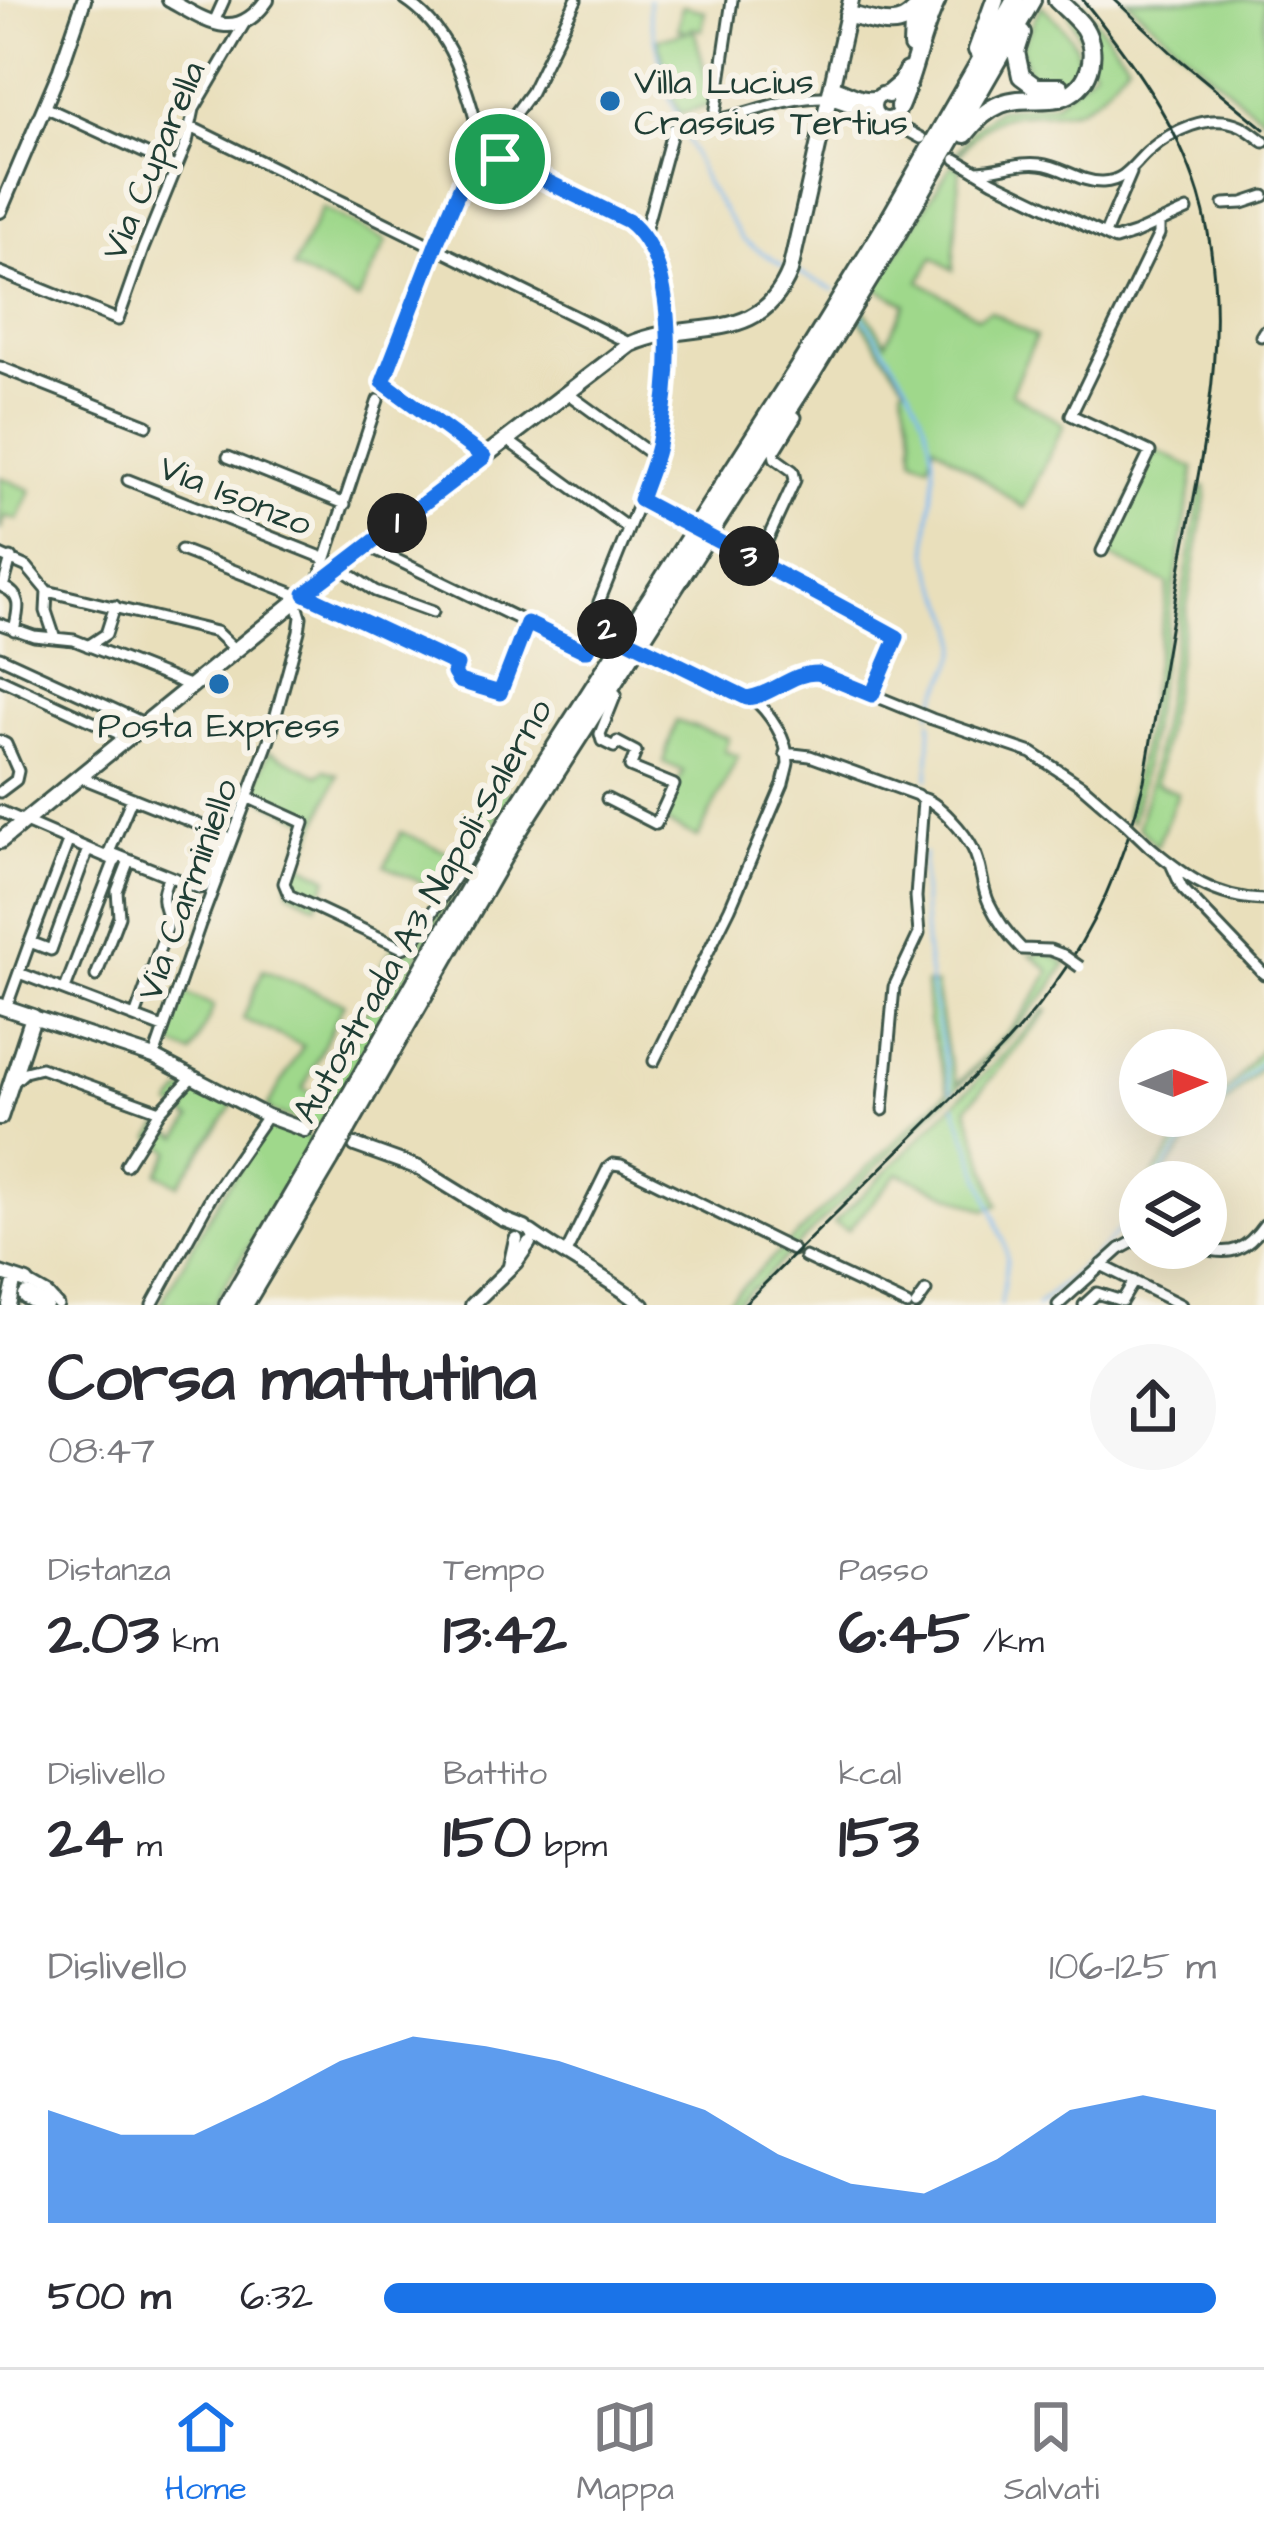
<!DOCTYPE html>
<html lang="it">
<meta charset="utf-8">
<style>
body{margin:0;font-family:"Architects Daughter",sans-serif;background:#f7f7f7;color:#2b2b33;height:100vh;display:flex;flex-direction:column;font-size:45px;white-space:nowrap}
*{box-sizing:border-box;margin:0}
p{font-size:39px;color:#7c7c81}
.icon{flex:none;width:66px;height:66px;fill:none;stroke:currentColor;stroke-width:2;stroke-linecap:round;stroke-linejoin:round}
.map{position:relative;height:1305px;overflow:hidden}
.details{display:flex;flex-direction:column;background:#fff;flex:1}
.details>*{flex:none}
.needle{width:78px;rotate:89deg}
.controls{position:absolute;left:1119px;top:1029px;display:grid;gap:24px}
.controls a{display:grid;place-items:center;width:108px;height:108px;border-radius:50%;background:#fff;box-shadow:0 12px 48px #0002;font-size:60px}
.pin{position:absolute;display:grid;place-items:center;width:102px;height:102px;color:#fff;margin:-51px;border:6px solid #fff;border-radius:50%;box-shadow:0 3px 12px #0007}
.km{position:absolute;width:60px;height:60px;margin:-30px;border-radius:50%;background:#222;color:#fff;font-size:33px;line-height:60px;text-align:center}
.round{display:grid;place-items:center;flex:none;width:126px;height:126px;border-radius:63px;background:#f7f7f7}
.summary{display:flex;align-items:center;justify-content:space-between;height:204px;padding:0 48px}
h1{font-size:66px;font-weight:700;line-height:90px}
.figures{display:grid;grid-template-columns:repeat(3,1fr);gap:18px;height:204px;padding:12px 48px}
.figures div{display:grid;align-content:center}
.figures b{font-size:60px;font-weight:700}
.figures small{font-size:33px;font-weight:400}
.figures p{font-size:33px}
.chart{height:336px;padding:24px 48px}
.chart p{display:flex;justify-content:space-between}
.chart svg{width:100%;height:216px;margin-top:12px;fill:#1a73e8;opacity:.7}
ul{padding:0 48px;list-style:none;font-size:39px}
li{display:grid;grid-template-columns:192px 144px 1fr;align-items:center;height:90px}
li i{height:30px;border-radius:15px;background:#1a73e8}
.tab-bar{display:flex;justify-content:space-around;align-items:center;height:168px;border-top:3px solid #e1e1e2;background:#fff;font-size:33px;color:#7c7c81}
.tab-bar a{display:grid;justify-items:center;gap:6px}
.tab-bar .current{color:#1a73e8}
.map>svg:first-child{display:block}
.green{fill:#9fd88b;stroke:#5f8a60;stroke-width:3}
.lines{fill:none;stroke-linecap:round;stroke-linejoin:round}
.stream{stroke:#7ebaf1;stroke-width:3}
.street-casing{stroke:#3d5548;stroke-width:15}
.secondary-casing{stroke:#3d5548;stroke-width:18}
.primary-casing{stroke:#3d5548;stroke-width:20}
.highway-casing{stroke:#3d5548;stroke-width:22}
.street{stroke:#fff;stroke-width:9}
.secondary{stroke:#fff;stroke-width:12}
.primary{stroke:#fff;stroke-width:14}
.highway{stroke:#fff;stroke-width:16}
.rail{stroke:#1f3d34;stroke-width:3}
.street-bridge-casing{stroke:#3d5548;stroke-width:15;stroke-linecap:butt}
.highway-bridge-casing{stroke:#3d5548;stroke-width:22;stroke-linecap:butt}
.street-bridge{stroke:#fff;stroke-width:9}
.highway-bridge{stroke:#fff;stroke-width:16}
.route-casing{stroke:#fff;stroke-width:24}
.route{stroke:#1a73e8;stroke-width:15}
.poi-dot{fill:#1f6fb2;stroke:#f7f3e8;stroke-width:4.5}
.labels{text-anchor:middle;stroke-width:12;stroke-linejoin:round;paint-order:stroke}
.poi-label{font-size:36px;fill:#1f3d34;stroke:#f7f3e8;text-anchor:start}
.street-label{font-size:36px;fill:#1f3d34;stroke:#f7f3e8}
</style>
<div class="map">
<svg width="1264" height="1305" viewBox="0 0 1264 1305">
<rect width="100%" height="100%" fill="#f7f3e8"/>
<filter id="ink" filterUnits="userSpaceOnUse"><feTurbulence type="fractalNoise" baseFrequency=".00833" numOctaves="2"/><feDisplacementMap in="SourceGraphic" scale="24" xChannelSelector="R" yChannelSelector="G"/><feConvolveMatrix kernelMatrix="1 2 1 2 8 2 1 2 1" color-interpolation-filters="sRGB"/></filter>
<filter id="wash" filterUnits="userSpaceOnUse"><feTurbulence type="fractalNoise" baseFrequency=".004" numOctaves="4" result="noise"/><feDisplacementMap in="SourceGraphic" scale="48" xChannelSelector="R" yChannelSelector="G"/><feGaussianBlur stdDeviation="2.7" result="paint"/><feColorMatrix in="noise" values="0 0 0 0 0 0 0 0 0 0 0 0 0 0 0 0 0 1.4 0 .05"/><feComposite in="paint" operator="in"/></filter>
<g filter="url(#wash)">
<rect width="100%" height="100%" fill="#e9dfbb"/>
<path class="green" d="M1063 0H1080L1128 62C1114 78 1100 99 1079 108 1070 112 1061 112 1051 113 1003 114 990 114 960 154L957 153 973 129 998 109 1055 103 1094 70Z
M1126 0H1264V118L1244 103Z
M1041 5C1063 26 1102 61 1058 84L1031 81 1021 48Z
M682 6 705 11 702 30 692 28 691 30 695 33 712 99V105L680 113 670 89 658 39 688 32 678 29Z
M952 164 960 168 953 270 933 257 920 281 978 317 990 311 1036 337 1011 393 1064 424 1024 508 934 444 929 464 913 458V435L902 387 905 385 856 314 862 307 886 342 906 304 875 288Z
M322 208 387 241 358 300 293 268Z
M1153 449 1194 468 1142 781 1132 822 1126 816 1141 749 1168 584 1104 553Z
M0 477 31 490 18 520 6 516 0 531Z
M1201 487H1206V498L1156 784 1178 793 1157 846 1138 827 1150 783Z
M676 721 728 738 724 751 738 756 698 838 661 820 683 771 663 762Z
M269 751 318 775 325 770 338 775 301 863 328 878 316 905 289 891 288 881 309 821 266 801 261 793 254 790Z
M494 786 511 794 320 1127 275 1113 267 1107 303 1046 243 1019 263 970 344 1003 303 1089 317 1095 353 1040 381 979 376 976 393 947 411 951 484 838 486 828 478 816Z
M401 832 460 858 440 891 385 866Z
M1049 953 1066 963 1050 989 1005 1041 754 1288 752 1287 733 1305H723L948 1091 929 1022 926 984 936 985 947 1053 957 1084C992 1049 1027 1016 1050 971L1030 954Z
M179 990 214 1006 192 1054 168 1043 163 1037Z
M1045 1009 1048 1011 967 1107 998 1205 986 1210 898 1173 848 1230 834 1223 1011 1047Z
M1264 1045V1063L1257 1072 1185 1146 1157 1182H1149L1174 1145 1202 1116H1206V1112L1236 1081Z
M197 1086 233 1105 178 1185 158 1173 171 1151 151 1138 159 1126 179 1137 191 1119 171 1105 181 1093Z
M269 1124 314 1139 213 1305H160L217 1202Z"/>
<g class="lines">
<path class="stream" d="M649 0V12L667 91 706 184 743 240 783 266
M798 272 834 290
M861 314C893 362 934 412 934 473 934 500 925 530 929 556 933 587 960 613 958 644 956 670 935 689 931 713
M928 778 931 721
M924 853C919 935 933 1012 952 1092
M955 1105 1004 1243 1007 1259 1001 1305
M1155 1182 1178 1149 1264 1058
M1037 1305C1074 1274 1113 1243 1140 1203"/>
</g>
</g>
<g filter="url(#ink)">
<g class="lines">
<defs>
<path id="street" d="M214 22 224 0
M45 107 175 167
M886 119 921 138
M714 122 732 0
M686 124C735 123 779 95 828 97
M191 127 631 344
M480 141 435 246 383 382 484 457
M487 152 531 92 576 0
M956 159 993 181 1115 240 1134 234 1187 210
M976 171C998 171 1019 161 1040 164 1062 166 1081 183 1103 182 1125 181 1133 165 1147 152 1171 131 1210 111 1241 126 1249 130 1257 137 1264 142
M1224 204 1243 203 1264 196
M1105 234 1131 173
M644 235 673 129
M0 272 118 320 143 249 187 142 194 109 244 24
M1261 336 1264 331
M0 367 147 425
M567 393 655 457
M507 440 628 528
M228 457 345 504
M128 480 324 558
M640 500 680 521
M715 541 758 560 897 637 872 695
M368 546 583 650 588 649 592 643 599 602 640 500 658 447 666 375 669 316 665 292 644 235 628 221 487 152C480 140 477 128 474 115 461 69 446 27 405 0
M181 550 302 597
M1102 551 1150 452 1071 415 1159 234V224
M0 555 27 567 47 591 216 632 235 650
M11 558 3 587C24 596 18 611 14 630
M758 560 795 480 793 471 775 458 774 453 796 417
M340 568 375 591 433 612
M317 585 378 400
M47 591 46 611 55 638
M305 594 457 665 455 673 459 681 500 693 527 623
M0 624 34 636 74 640 191 686
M88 646 106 634 115 606
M649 647C675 663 735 706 764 695 783 687 798 672 819 673L932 719 1032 753 1082 786 1126 824
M0 657 146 724
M0 679 128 738
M0 741 6 744 18 771 16 780 0 792
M785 753 810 756 917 795 923 801 916 897 919 934 894 987 883 1110
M80 777 225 835 204 887 199 888 109 852
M249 798 304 823 284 883 289 895 402 948 412 944 476 844 482 829 476 821
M921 798C938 801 965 833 973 849 982 865 981 886 989 903 997 920 1009 936 1022 949L1050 950 1063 955
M607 799 656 824 674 785 630 767 636 752 617 742 614 747 602 741 600 734 616 694
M0 811 116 861
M68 842 30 942 51 950 88 849
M1149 846C1186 877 1214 898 1264 900
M107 857 132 798
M1171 864 1182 888 1264 974
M19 973 163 1028
M96 976 119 916 117 891 127 865
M65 989 115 860
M9 1000 30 942
M135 1017 167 928C170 906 156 908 167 881
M154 1057 200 924 269 740 299 631 301 617 296 601
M654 1061 730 908 783 784C783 782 788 765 788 763 788 740 769 711 752 698
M15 1081 25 1072 41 1068 160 1111
M126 1165 160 1111 193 1076
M1202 1248C1232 1257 1247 1249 1264 1225
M565 1255 608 1168 613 1164 621 1165 793 1250
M805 1257 907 1305
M1101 1265 1181 1305
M27 1282 48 1294 58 1305
M152 1305 211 1197 267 1116
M916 1305 926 1291
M1058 1305 1120 1249 1140 1238
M1084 1305 1097 1293 1122 1301 1134 1281"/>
<path id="secondary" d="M169 0C207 21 236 44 267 0
M831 86C848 90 860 102 878 97
M874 106a13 13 0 1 1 26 0a13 13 0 1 1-26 0Z
M828 97 877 114
M0 211 60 70 84 0
M33 1017 154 1057 267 1116 305 1130
M355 1145 419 1168 502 1219 525 1228
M531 1232C567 1258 607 1277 643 1305
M510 1266 516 1239
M0 1273 27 1282
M9 1305 15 1278
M472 1305 516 1262 529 1243"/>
<path id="primary" d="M0 841 296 601 631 344C692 317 759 348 790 271L851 0
M0 1006 33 1017 0 1117"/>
<path id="highway" d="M848 15C872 19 896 33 914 12
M1022 33 1016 52 1021 76 1036 87H1060
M912 46 913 24 922 0
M977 50 995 0
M888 94 901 83 907 71
M899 107C915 71 920 34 937 0
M965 134C975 121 986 110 1001 104 1020 96 1040 102 1059 98 1090 90 1100 54 1084 28 1077 18 1066 9 1057 0
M333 1125 510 818 800 365 887 223 1015 0
M347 1129 515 836 812 373 897 234 1032 0
M27 1296 44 1305
M228 1305 317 1153
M244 1305 330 1160"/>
</defs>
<use href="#street" class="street-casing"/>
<use href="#secondary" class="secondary-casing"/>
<use href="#primary" class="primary-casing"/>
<use href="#highway" class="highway-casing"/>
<use href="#street" class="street"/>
<use href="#secondary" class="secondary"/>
<use href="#primary" class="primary"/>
<use href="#highway" class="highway"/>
<path class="rail" d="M1115 0 1173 54 1264 129
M743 1305C808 1240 874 1176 939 1111 978 1072 1019 1034 1051 989 1097 927 1126 855 1144 781 1156 709 1168 637 1181 565 1204 445 1235 315 1199 195 1176 121 1131 59 1083 0"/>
<defs>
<path id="street-bridge" d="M680 521 715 541
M608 630 649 647
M1126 824 1149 846
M1063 955 1080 967"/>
<path id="highway-bridge" d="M317 1153 333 1125
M330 1160 347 1129"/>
</defs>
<use href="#street-bridge" class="street-bridge-casing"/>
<use href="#highway-bridge" class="highway-bridge-casing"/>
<use href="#street-bridge" class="street-bridge"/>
<use href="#highway-bridge" class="highway-bridge"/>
</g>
</g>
<g class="lines" filter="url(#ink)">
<defs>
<path id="route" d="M480 141 487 152 628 221C682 263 670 385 658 446 654 464 646 482 640 500 726 546 812 590 897 637L872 695 818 673C792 672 773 695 747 698L608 630 596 626 588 650H583L527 623 500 693 459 681 454 673 457 665 305 594 484 457 383 382 437 242Z"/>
</defs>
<use href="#route" class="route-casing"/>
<use href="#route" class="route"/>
</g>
<g class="poi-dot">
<circle cx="610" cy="101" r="12"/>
<circle cx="219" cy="684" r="12"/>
</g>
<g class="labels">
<g class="poi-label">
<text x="634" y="93">Villa Lucius<tspan x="634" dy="41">Crassius Tertius</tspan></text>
<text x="219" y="737" text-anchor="middle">Posta Express</text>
</g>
<g class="street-label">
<text transform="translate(152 160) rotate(-67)" y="13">Via Cuparella</text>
<text transform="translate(236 494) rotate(22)" y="13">Via Isonzo</text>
<text transform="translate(186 889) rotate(-70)" y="13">Via Carminiello</text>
<text transform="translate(421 910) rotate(-60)" y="13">Autostrada A3 Napoli-Salerno</text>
</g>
</g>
</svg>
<div class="controls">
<a><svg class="needle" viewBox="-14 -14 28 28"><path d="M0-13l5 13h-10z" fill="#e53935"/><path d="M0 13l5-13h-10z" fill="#7c7c81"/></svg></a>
<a><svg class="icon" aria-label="layers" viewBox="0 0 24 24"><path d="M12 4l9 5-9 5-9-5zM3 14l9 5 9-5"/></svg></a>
</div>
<div class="pin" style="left:500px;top:159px;background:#1e9e55"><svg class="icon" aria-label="arrive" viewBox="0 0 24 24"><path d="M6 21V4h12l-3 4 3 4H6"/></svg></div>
<b class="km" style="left:397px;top:523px">1</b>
<b class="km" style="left:607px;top:629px">2</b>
<b class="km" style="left:749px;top:556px">3</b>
</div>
<section class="details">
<div class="summary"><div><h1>Corsa mattutina</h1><p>08:47</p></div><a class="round"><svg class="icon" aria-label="share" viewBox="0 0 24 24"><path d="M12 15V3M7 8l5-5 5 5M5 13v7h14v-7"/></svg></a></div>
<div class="figures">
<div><p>Distanza</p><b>2.03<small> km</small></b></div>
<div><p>Tempo</p><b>13:42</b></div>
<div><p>Passo</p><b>6:45<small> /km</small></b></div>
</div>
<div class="figures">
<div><p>Dislivello</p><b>24<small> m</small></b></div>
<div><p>Battito</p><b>150<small> bpm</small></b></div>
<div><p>kcal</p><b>153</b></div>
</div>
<div class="chart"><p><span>Dislivello</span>106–125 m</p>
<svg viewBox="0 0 160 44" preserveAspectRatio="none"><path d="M0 44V21L10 26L20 26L30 19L40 11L50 6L60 8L70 11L80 16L90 21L100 30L110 36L120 38L130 31L140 21L150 18L160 21V44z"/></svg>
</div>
<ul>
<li><b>500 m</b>6:32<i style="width:100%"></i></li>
</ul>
</section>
<nav class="tab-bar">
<a class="current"><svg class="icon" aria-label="home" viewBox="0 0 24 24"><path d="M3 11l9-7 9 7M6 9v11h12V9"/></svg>Home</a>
<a><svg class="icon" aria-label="map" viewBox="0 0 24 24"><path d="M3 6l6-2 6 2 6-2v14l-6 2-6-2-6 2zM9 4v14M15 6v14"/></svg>Mappa</a>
<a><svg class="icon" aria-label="saved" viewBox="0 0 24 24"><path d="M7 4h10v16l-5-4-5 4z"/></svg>Salvati</a>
</nav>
